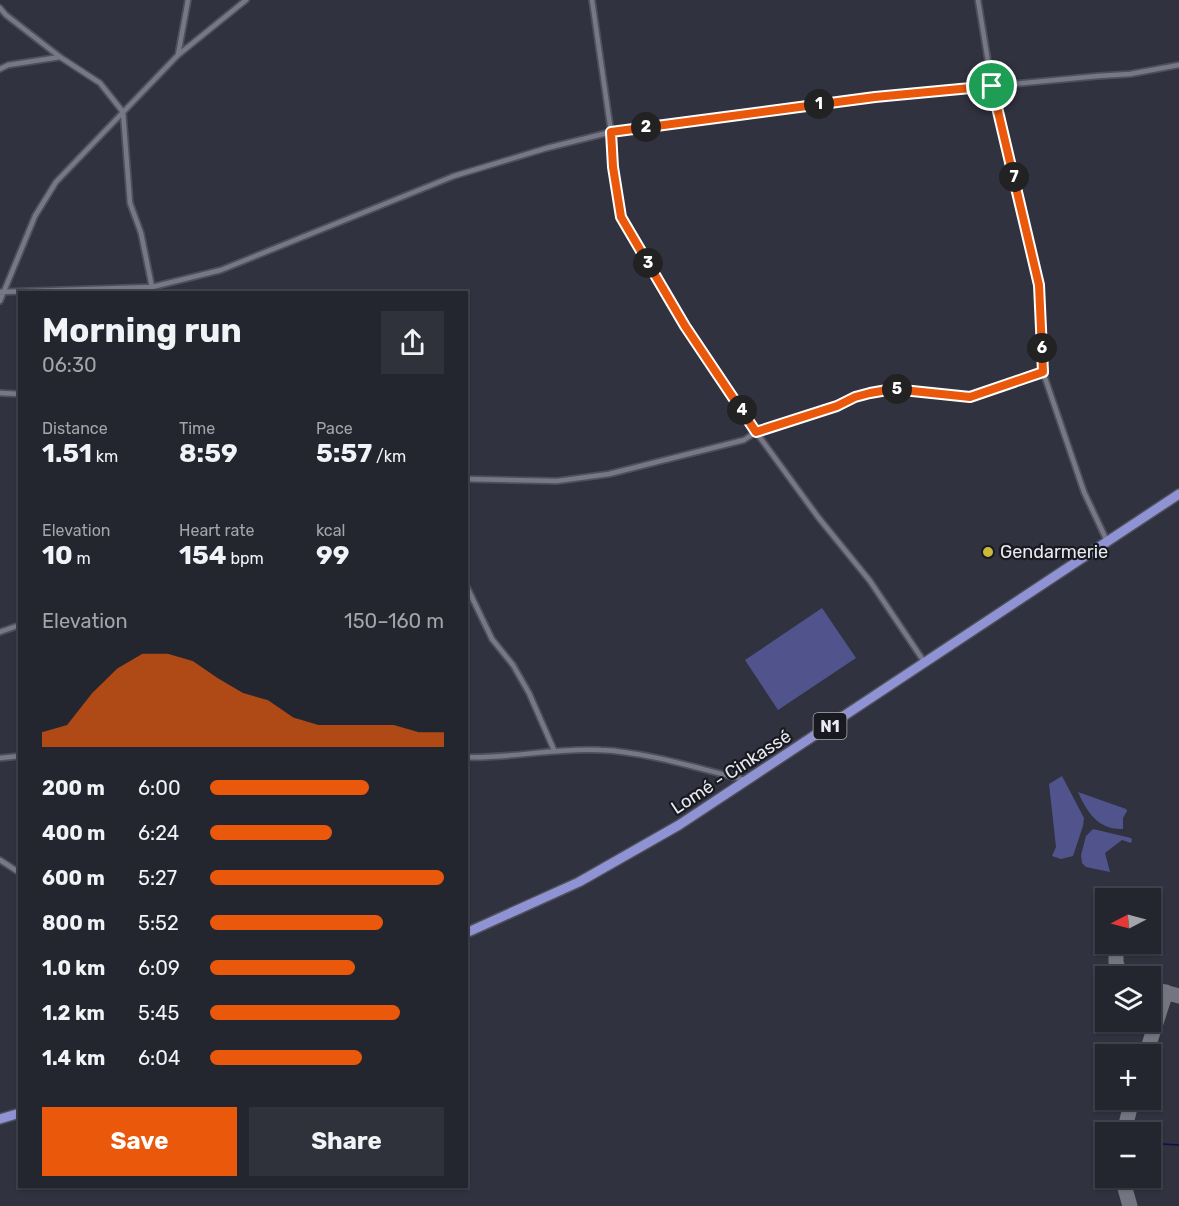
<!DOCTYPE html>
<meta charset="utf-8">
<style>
body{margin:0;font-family:Rubik,sans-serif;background:#30323b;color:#f1f3f6;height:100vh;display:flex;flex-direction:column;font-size:22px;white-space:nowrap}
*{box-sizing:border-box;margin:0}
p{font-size:20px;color:#a3a5aa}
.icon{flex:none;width:33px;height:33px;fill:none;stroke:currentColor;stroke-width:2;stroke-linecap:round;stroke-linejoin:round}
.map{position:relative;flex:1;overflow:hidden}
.details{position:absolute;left:18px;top:291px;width:450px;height:897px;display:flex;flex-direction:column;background:#24262f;border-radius:0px;box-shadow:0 2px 4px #0004,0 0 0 2px #41434b}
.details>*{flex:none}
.needle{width:39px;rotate:264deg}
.buttons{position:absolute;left:1095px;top:888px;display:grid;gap:12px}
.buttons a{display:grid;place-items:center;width:66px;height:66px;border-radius:0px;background:#24262f;box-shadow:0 2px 4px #0004,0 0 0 2px #41434b;font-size:30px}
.pin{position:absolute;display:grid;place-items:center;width:51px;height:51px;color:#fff;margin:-26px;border:3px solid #fff;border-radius:50%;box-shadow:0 2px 6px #0007}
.km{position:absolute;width:30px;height:30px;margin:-15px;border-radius:50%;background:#222;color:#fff;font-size:16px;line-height:30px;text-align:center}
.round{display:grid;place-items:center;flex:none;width:63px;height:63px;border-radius:0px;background:#30323b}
.overview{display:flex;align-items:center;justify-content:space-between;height:102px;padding:0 24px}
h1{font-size:33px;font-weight:700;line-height:45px}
.metrics{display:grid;grid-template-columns:repeat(3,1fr);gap:9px;height:102px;padding:6px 24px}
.metrics div{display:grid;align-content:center}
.metrics b{font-size:26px;font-weight:700}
.metrics small{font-size:16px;font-weight:400}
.metrics p{font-size:16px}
.chart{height:168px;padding:12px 24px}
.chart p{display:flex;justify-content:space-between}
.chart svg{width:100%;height:108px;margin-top:6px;fill:#ea580c;opacity:.7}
.cta{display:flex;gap:12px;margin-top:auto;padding:12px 24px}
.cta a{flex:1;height:69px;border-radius:0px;background:#ea580c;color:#fff;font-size:24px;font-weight:700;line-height:69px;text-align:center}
.cta a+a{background:#30323b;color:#f1f3f6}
ul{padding:0 24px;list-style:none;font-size:20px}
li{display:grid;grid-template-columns:96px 72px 1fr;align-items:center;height:45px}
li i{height:15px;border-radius:8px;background:#ea580c}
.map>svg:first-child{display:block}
.green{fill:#51538c}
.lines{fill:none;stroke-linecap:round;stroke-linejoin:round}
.stream{stroke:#160b4a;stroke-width:1.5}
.taxiway{stroke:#737580;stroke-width:15}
.street-casing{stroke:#4e4f5b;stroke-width:8}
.highway-casing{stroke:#4e4f5b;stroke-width:12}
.street{stroke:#767787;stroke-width:4.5}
.highway{stroke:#8f93d3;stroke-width:9}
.route-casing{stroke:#fff;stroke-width:12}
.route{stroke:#ea580c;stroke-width:8}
.poi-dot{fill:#ccb939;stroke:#191a20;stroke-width:2}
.labels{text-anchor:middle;stroke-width:4.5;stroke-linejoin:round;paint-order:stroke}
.shield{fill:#191a20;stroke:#aaabb3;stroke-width:1.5}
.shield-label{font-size:16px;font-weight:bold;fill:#e8e9f2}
.poi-label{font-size:18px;fill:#e8e9f2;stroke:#191a20;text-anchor:start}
.street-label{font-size:18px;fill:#e8e9f2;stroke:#191a20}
</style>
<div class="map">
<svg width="1179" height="1206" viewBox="0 0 1179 1206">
<rect width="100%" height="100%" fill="#30323f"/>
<path class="green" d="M822 608 856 658 778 710 745 660Z
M1062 776 1084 818 1083 826 1073 856 1061 859 1052 856 1056 847 1049 784Z
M1078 792 1126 809 1127 811 1123 818V829C1098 830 1087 812 1078 792Z
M1093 829 1131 838 1132 840 1131 843 1122 840 1105 853 1110 872 1086 867 1082 863 1081 855 1086 836Z"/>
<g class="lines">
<path class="stream" d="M1163 1144 1179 1145"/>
<path class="taxiway" d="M1116 944V963L1121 976
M1102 974 1112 976
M1150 988 1179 996
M1146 1054 1166 992
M1124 1132 1132 1100
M1122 1178 1130 1206"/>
<defs>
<path id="street" d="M592 0 611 132 613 167 621 217 685 326 756 432 818 517 870 581 925 663
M978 0 992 86 1039 285 1043 372 1084 492 1107 541
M0 8 6 15 60 57 100 83 123 112 130 203 141 233 153 292
M178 55 188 0
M0 69 8 65 60 57
M0 292 152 287 221 270 454 176 547 148 611 132 875 97 1098 76 1130 74 1179 65
M0 301 35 216 56 182 178 55 246 0
M0 393 20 394
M466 479 557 481 609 474 744 440 756 432 837 406 855 397 870 393 893 389 970 397 1043 372
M466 585 492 639 513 665 529 693 554 750
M0 632 20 625
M466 757C511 759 556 747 601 750 647 752 700 769 746 780
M0 758 20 756
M0 860 20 873"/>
<path id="highway" d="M466 933 579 882 679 825 1179 494
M0 1119 20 1113"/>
</defs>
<use href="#street" class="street-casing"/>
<use href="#highway" class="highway-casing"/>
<use href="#street" class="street"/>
<use href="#highway" class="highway"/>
</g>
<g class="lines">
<defs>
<path id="route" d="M992 86 1039 285 1043 372 970 397 893 389 870 393 855 397 837 406 756 432 685 326 621 217 613 167 611 132 875 97Z"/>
</defs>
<use href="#route" class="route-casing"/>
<use href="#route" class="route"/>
</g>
<circle class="poi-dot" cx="988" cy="552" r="6"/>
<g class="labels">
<rect class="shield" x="813.5" y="713" width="33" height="26" rx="4.5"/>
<g class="shield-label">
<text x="830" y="732">N1</text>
</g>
<g class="poi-label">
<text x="1000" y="558">Gendarmerie</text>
</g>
<g class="street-label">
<text transform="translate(731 772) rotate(-33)" y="6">Lomé - Cinkassé</text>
</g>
</g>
</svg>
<div class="buttons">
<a><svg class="needle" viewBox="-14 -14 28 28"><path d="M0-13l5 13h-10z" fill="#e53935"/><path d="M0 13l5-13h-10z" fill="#a3a5aa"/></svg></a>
<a><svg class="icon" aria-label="layers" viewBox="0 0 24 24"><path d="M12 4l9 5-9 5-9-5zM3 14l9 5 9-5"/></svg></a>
<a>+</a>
<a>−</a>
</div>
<div class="pin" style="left:992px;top:86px;background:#1e9e55"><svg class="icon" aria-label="arrive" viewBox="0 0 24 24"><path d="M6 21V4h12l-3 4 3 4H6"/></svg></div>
<b class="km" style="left:819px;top:104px">1</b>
<b class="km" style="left:646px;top:127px">2</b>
<b class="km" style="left:648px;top:263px">3</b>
<b class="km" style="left:742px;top:410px">4</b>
<b class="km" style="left:897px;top:389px">5</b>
<b class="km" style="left:1042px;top:348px">6</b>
<b class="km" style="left:1014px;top:177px">7</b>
<section class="details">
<div class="overview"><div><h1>Morning run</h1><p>06:30</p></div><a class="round"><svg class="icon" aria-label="share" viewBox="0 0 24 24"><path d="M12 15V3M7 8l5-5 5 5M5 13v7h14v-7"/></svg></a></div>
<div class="metrics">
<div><p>Distance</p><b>1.51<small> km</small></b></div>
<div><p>Time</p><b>8:59</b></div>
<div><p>Pace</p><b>5:57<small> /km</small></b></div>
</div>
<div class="metrics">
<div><p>Elevation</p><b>10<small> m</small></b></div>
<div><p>Heart rate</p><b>154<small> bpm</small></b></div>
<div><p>kcal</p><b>99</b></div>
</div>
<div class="chart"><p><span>Elevation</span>150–160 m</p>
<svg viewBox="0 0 160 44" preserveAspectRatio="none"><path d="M0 44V38L10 35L20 22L30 12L40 6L50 6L60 9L70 16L80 22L90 25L100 32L110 35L120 35L130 35L140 35L150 38L160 38V44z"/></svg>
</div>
<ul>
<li><b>200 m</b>6:00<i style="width:68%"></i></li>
<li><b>400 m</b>6:24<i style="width:52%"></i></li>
<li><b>600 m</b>5:27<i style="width:100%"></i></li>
<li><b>800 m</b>5:52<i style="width:74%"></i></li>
<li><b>1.0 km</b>6:09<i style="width:62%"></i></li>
<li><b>1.2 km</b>5:45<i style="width:81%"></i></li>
<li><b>1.4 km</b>6:04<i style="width:65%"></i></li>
</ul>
<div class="cta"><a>Save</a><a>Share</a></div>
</section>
</div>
